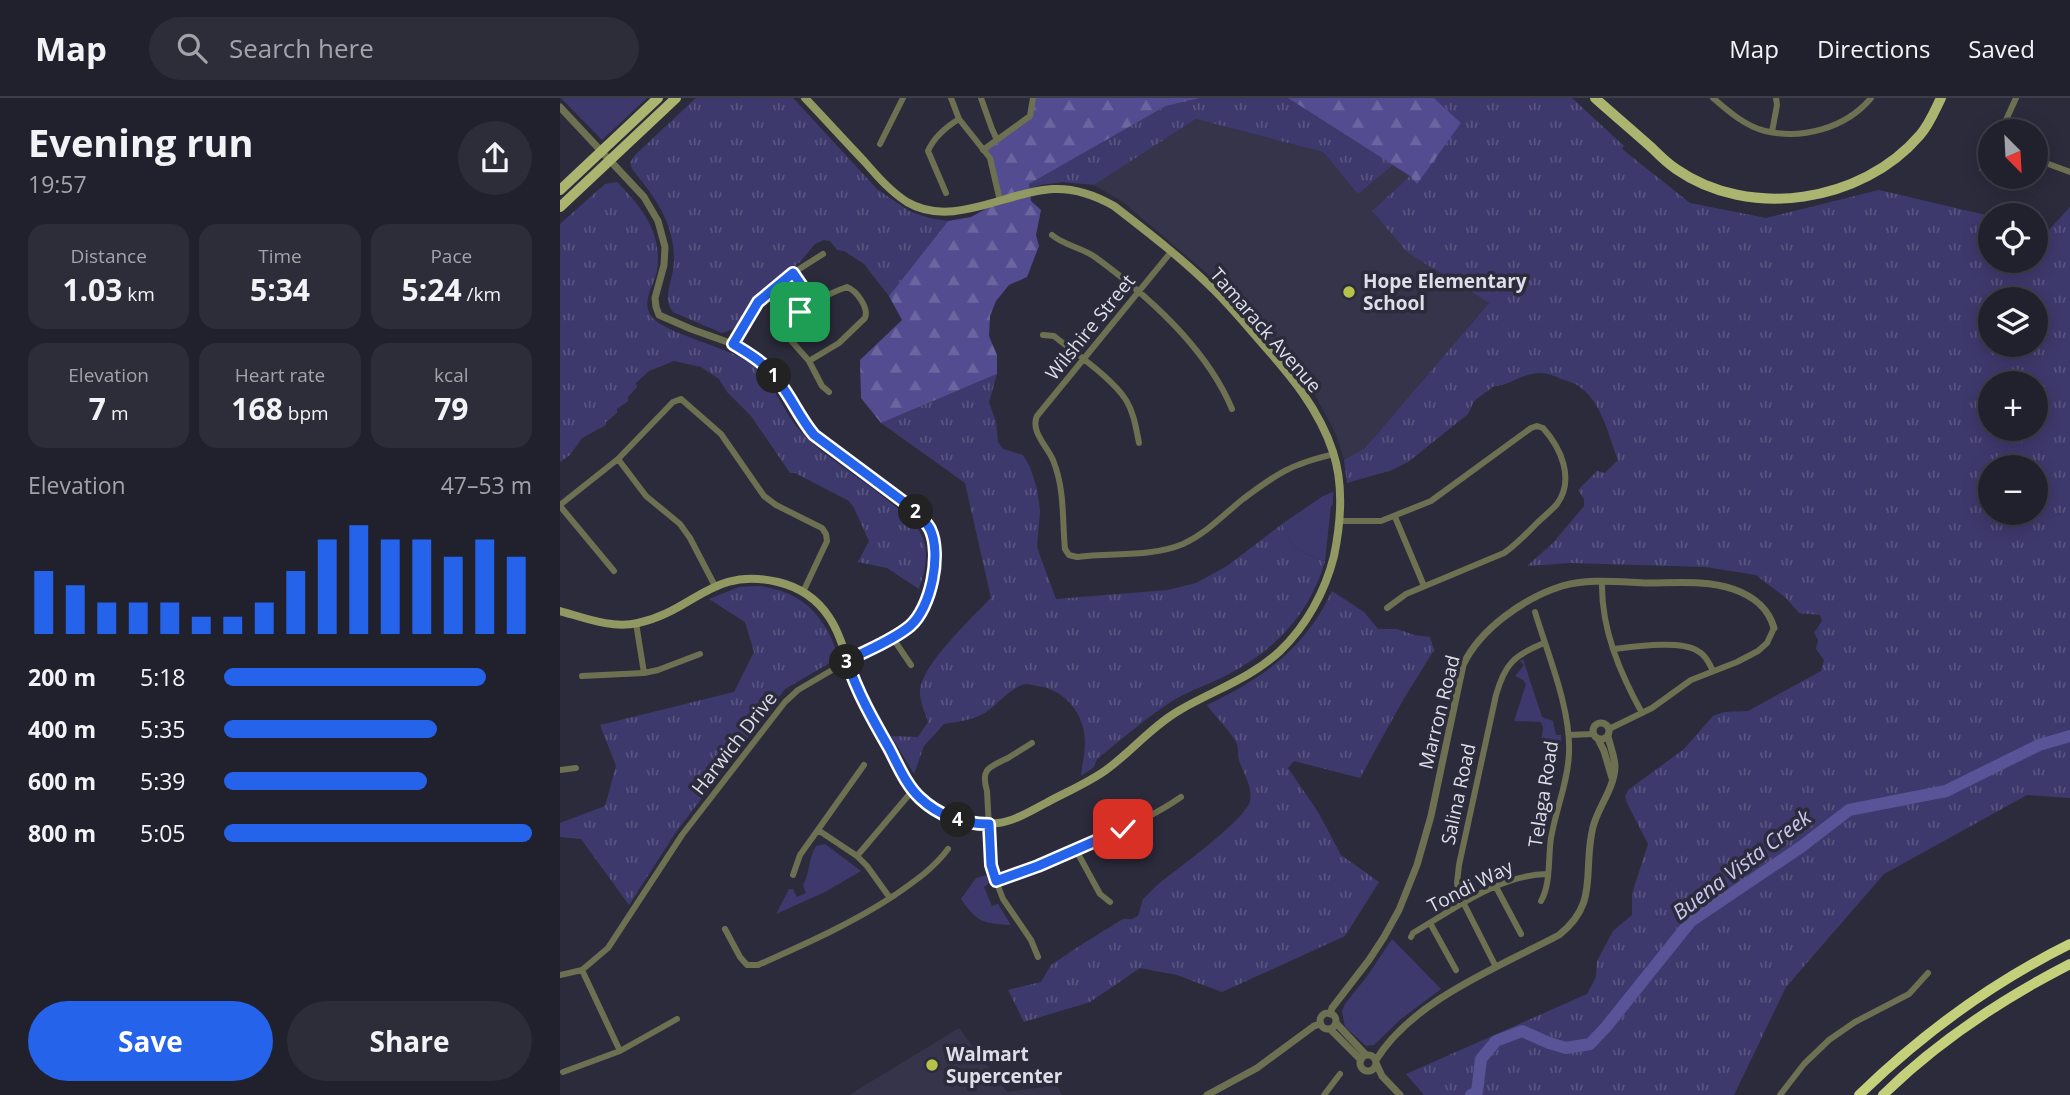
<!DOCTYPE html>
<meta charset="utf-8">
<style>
body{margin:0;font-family:"Open Sans",sans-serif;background:#2d2d39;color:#f1f3f6;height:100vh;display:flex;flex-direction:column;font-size:26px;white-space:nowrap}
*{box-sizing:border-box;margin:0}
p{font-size:23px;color:#a2a3aa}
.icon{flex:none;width:38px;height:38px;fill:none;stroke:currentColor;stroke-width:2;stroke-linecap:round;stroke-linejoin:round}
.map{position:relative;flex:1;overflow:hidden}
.drawer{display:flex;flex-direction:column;background:#21202d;width:560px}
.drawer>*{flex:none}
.needle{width:46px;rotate:156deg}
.controls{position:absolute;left:1418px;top:21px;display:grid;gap:14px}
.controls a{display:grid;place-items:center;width:70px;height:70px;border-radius:50%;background:#21202d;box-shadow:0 4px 18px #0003,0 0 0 2px #3e3e49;font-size:35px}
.pin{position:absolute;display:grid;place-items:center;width:60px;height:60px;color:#fff;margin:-30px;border-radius:14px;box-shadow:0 4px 10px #0006}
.km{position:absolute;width:35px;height:35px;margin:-18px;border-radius:50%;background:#222;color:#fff;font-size:19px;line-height:35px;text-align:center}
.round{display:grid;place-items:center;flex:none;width:74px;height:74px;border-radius:37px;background:#2d2d39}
.headline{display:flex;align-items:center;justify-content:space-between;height:119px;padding:0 28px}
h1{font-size:38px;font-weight:700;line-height:52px}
.metrics{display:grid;grid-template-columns:repeat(3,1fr);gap:10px;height:119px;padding:7px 28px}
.metrics div{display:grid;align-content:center;border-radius:18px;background:#2d2d39;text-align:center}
.metrics b{font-size:30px;font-weight:700}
.metrics small{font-size:19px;font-weight:400}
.metrics p{font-size:19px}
.chart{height:196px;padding:14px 28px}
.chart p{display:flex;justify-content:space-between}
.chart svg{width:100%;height:126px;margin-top:7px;stroke:#2563eb;stroke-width:6}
.cta{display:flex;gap:14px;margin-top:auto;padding:14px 28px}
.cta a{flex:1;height:80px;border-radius:42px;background:#2563eb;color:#fff;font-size:28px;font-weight:700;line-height:80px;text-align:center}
.cta a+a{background:#2d2d39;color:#f1f3f6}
ul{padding:0 28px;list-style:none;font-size:23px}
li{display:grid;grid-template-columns:112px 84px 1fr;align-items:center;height:52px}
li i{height:18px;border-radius:9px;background:#2563eb}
header{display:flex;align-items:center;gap:42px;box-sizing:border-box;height:98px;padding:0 35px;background:#21202d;border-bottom:2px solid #3e3e49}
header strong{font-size:33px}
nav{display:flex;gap:38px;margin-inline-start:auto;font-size:24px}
.search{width:490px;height:63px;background:#2d2d39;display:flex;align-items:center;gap:18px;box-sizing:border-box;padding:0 24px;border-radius:38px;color:#a2a3aa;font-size:26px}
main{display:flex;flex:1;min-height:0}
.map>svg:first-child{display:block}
.built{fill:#35344b}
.grass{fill:url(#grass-tufts);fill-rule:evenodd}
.forest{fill:url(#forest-firs)}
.green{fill:#3e396c}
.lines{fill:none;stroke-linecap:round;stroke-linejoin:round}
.river{stroke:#595397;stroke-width:12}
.minor{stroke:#6d7151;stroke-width:6}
.tertiary{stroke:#6d7151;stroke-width:7}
.secondary{stroke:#919862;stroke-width:8}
.primary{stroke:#acb570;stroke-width:10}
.motorway{stroke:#c5d07b;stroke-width:10}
.route-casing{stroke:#fff;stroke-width:14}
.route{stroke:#2563eb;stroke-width:9}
.poi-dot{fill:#b6c149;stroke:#2c2b3c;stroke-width:2.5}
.labels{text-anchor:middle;stroke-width:7;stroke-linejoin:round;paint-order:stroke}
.poi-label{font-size:19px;font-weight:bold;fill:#dedee9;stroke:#2c2b3c;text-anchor:start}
.street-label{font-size:19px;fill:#dedee9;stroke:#2c2b3c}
.water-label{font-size:21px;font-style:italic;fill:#c8c7ef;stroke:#2c2b3c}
</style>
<header>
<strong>Map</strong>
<div class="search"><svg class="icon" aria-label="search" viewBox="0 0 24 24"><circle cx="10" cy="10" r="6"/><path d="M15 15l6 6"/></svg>Search here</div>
<nav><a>Map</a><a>Directions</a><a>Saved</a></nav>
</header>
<main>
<section class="drawer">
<div class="headline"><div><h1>Evening run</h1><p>19:57</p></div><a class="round"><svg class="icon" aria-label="share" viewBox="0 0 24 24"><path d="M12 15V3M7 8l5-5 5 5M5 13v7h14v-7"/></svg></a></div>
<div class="metrics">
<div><p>Distance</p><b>1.03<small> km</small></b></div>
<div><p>Time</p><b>5:34</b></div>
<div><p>Pace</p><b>5:24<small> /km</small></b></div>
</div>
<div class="metrics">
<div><p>Elevation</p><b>7<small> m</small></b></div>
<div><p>Heart rate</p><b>168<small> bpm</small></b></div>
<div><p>kcal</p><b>79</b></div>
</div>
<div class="chart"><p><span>Elevation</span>47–53 m</p>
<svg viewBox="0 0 160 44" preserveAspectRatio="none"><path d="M5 44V22M15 44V27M25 44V33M35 44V33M45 44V33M55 44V38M65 44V38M75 44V33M85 44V22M95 44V11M105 44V6M115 44V11M125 44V11M135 44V17M145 44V11M155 44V17"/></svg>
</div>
<ul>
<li><b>200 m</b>5:18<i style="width:85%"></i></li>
<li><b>400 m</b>5:35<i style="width:69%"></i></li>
<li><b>600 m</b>5:39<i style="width:66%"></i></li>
<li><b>800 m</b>5:05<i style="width:100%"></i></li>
</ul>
<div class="cta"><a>Save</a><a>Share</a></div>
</section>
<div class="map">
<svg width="1510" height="997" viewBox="0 0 1510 997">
<defs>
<pattern id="grass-tufts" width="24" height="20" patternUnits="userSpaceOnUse" patternTransform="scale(1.75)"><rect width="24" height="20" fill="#3e396c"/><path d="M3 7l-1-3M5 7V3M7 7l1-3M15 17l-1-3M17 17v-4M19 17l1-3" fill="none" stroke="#595581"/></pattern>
<pattern id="forest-firs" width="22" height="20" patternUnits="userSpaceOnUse" patternTransform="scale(1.75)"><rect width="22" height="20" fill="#534c90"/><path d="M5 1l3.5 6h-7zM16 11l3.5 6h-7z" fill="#6b65a0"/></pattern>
</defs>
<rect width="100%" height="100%" fill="#2c2b3c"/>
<path class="built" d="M636 21 763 54 798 96 833 67 850 78 812 113 848 155 929 205 805 350 784 362 776 336 754 295 732 267 657 184 563 104 534 87Z
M399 930 447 994 497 987 502 997H289Z"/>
<path class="grass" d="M136 0H233L317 91 349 113 369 120 388 123 329 198 304 166 284 153 277 152 270 143 264 142 255 146 240 164 199 195 174 231 162 235 113 214C101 201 114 180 114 163 115 126 95 99 72 71L70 65 74 58Z
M640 0H728L833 67 798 96 763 54 636 21 534 87 503 84 480 87 470 91 469 86 606 8Z
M874 0H1012L1064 48 1062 51 1130 105 1206 120 1319 92 1430 118V163H1475V129L1489 132 1510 109V700L1467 697 1324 776 1226 889 1174 997H864L846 976 1027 896 1036 879 1037 863 1053 833 1072 817V796L1088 746 1067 705 1065 698 1068 692 1124 651 1153 618 1164 614 1188 613 1261 573 1264 562 1256 551 1258 542 1254 535 1262 523 1260 517 1239 515 1226 500 1196 477 1146 469 1011 465 967 468 993 445 1024 408V401L1018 392 1037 373 1045 375 1058 362C1049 339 1042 305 1021 290 1016 285 1008 283 1001 281 995 278 988 275 980 275 962 275 949 288 934 288L914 303 908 316 848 364 832 372 787 385 784 362 805 350 929 205 848 155 812 113 850 78 856 85 901 25ZM1430 201H1475V247H1430ZM1430 285H1475V331H1430ZM1430 369H1475V415H1430Z
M57 84C82 109 103 136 97 173 94 188 81 203 91 218 103 235 166 249 187 263 214 281 221 312 241 334 257 352 277 364 295 378 313 390 329 404 346 417 371 441 369 460 359 491L327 470 298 464 309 443 294 410 289 403 235 375H230L191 318 167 294 159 281 141 269 114 263 89 273 76 285 77 289 68 299V303L57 311V315L46 324V327L22 340 10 357 0 364V126L45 86Z
M437 276 429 304 436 324 438 344 443 351 463 357 470 369 477 391 480 413 477 449 496 501 608 492 636 485 667 468 722 426C732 452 739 454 765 463 750 516 715 552 667 577 650 586 630 592 614 602 587 619 562 641 537 661L534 669 521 678C522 667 525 656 525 645 525 616 505 591 477 588 473 587 470 586 466 586 451 588 434 611 421 617 411 622 396 624 384 626L364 648 354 676 331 638 358 639 368 624C365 614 359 602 360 592 363 565 412 520 431 500L405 385 321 325Z
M200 488C241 494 264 516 277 555L273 563 225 591 116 734 69 807 21 741 0 739V725L45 708 56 668 40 627 174 594 194 554 185 524 149 501 179 489Z
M772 493 804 514 818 531H837L854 537 870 539 874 552 843 602 800 680 734 663 728 670 758 714 781 757 819 784 785 838 662 894 617 877 580 870 530 904 464 924 448 892 481 884 491 867 524 845 563 821H572L578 818 583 801 595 789C613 774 686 722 690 703 693 688 683 675 679 662 677 657 679 651 677 646 673 636 654 617 647 607 703 580 745 551 772 493Z"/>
<path class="forest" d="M473 0H640L606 8 469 86 471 103 481 112 476 137 479 148 467 179 449 187 436 203 430 218 429 238 437 257V276L321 325 301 300 300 262 342 222 329 198 388 123 411 119 440 103 430 60 423 52 470 18Z
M728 0H874L901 25 857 86 850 78Z"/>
<path class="green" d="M1 0H87L42 42Z
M773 394V406L771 408 765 463C739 454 732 452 722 426L763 398Z
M963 561 982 619 993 623 996 637H1001V646H983C979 639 986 632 981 624L954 623 966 586 963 582 955 578 964 567 960 563Z
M265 746 301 773 265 794 216 816 229 791H233L237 799 246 795 243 787C250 775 248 761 256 748Z
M427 777 429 785 424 789 432 808 438 806 451 827C422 825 418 825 401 801L416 780Z
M832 841 881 891 841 921 814 947 806 948 785 929 782 913 785 906 808 877Z"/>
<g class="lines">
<path class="river" d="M911 997 917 994 921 961 936 943 962 933 989 945 1006 950 1030 946 1046 929 1131 823 1241 749 1289 712 1386 693 1479 647 1510 638"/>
<path class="minor" d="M391 0 399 21 430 60 440 103
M421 0 432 31 437 42
M1153 0C1168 13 1185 28 1205 33 1242 42 1286 30 1311 0
M1441 33 1456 0
M1212 34 1217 7 1216 0
M320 46 343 0
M423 52 470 18 473 0
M1475 61 1510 74
M1422 71 1430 57
M386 95 368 53C374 39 386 29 399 21
M492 137C505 148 521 149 535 159 587 197 647 251 672 311
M611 154 477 318C470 333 487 348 493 362 505 392 502 420 505 451L509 457 517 459C552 454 589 460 623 446 647 435 663 417 683 401 698 390 720 373 738 367 749 362 762 359 774 356
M233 175 253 204
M483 237 494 238C516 256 552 280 566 302 574 315 576 330 579 345
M173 246 198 204 233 175 263 156
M249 263 279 245 305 220C309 210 297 193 287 189 263 197 243 211 226 228L225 233 227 238 249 263 262 288 269 294
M58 361 86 398 120 426 130 440 155 488
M0 407 58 361 113 304 121 301 161 336 204 398 216 407 262 430 266 436 267 443 243 494
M0 408 54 473
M835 419 864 488
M779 423H821L871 403 971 330 977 328 983 330C1001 350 1015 381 997 406 991 413 983 419 977 425 966 436 956 447 944 455L846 496 827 510
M1042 484C1041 531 1060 575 1082 615
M975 514C988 557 1011 611 1009 655 1008 684 996 711 991 740 988 759 991 786 981 803
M76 525 84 575
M332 539 351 567
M1053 551C1072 549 1119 542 1136 552 1145 556 1149 565 1153 573
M22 578 84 575 98 572 140 556
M1049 631 1092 610 1131 582 1177 564 1198 553 1207 545 1214 530
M1009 637 1033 636
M472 645C464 650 456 655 448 660 430 669 420 670 427 693L431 767 436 783 443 801 471 842 478 859
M0 672 16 670
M258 732 297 758 307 768 330 800
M516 752 540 796 550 804
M297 758 353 692
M233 777 240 757 304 667
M436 783C474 770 511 755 548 738 574 726 598 715 621 699
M936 789 961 836
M870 825 896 872
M165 831 180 859 187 867H198C245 846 291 826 335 797 355 783 373 771 388 751
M851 839 853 835C894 811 939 777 987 776
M936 869 899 796 897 785 899 767 936 597C945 565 955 557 984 545
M22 872 60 953
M0 877 22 872 48 850 122 737 225 604 238 592 296 558
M3 974 60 953 117 921
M764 997 780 976
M1220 997 1244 966 1269 942 1295 924 1349 896 1368 875"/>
<path class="tertiary" d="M0 9 84 99 98 123 105 149 104 167 95 200 96 209 99 217 131 231 173 246 198 261 221 286 242 323 254 337 352 410C359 417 366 423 370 431 382 457 371 511 349 529 334 541 313 549 296 558
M1033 633a8 8 0 1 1 16 0a8 8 0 1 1-16 0Z
M1038 641 1044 653 1052 680
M760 923a8 8 0 1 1 16 0a8 8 0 1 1-16 0Z
M770 916 772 910 809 862 824 839 839 812 857 767 871 718 903 567C920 531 964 500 1002 488 1028 480 1060 484 1088 485 1115 485 1147 482 1173 491 1193 498 1208 509 1214 530
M776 925 806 957
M770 931 801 962
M800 965a8 8 0 1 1 16 0a8 8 0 1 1-16 0Z
M816 962C853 902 939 869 999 837 1040 805 1022 773 1033 729 1038 709 1054 691 1055 669 1055 659 1050 648 1048 638
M816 965 822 978 840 997
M647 997 697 970 754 928 760 926"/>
<path class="secondary" d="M0 513C25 520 52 531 78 525 134 513 152 468 218 484 239 489 257 501 269 519 283 540 287 566 297 589 312 625 332 659 353 692 374 717 405 729 438 725 455 723 470 713 486 705 506 694 528 685 546 672 572 653 592 628 620 612 654 592 690 581 720 553 746 528 765 494 774 458 781 424 784 387 773 354 759 311 731 278 701 244 686 227 671 209 655 193 624 162 589 135 554 108 535 97 516 90 493 91 447 93 392 131 347 104 330 93 317 78 304 63 284 42 265 21 245 0"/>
<path class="primary" d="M1035 0C1054 17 1073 33 1092 50 1099 57 1107 65 1116 71 1189 122 1302 105 1360 37 1369 27 1375 12 1381 0
M0 92 98 0
M0 109 116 0"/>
<path class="motorway" d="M1299 997C1362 936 1431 885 1510 846
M1323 997C1378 943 1442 901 1510 866"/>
</g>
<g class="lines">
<defs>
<path id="route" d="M240 214 253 204 233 175 198 204 173 246C186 254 199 261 209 272 228 291 237 317 254 337L352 410C359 417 365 422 370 431 382 456 371 510 350 528 332 543 307 552 287 563 297 594 313 622 329 650 338 667 346 687 360 700 379 718 404 726 429 726L431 767 436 783 478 768 563 731"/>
</defs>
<use href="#route" class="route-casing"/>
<use href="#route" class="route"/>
</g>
<g class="poi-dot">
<circle cx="789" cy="194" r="7"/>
<circle cx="372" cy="967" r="7"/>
</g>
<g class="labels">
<g class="poi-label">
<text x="803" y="190">Hope Elementary<tspan x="803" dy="22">School</tspan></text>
<text x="386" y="963">Walmart<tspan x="386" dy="22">Supercenter</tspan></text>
</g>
<g class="street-label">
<text transform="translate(530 229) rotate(-51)" y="7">Wilshire Street</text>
<text transform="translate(706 232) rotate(49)" y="7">Tamarack Avenue</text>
<text transform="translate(879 614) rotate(-76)" y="7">Marron Road</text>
<text transform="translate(174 645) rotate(-52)" y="7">Harwich Drive</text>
<text transform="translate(898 696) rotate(-78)" y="7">Salina Road</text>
<text transform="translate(983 696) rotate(-81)" y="7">Telaga Road</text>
<text transform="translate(910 788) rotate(-27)" y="7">Tondi Way</text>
</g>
<g class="water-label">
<text transform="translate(1182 767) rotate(-37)" y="7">Buena Vista Creek</text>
</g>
</g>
</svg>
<div class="controls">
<a><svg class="needle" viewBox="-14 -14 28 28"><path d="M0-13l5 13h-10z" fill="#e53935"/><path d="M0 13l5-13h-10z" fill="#a2a3aa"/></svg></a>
<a><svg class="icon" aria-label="locate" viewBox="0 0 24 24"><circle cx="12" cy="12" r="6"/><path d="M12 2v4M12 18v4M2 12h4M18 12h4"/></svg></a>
<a><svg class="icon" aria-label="layers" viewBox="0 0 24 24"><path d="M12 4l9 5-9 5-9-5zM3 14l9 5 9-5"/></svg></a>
<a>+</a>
<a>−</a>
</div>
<div class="pin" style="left:240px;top:214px;background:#1e9e55"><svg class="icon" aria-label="arrive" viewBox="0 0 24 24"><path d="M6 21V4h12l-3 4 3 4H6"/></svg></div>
<div class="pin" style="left:563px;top:731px;background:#d93025"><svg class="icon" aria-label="check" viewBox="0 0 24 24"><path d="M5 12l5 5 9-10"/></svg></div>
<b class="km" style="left:214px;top:278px">1</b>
<b class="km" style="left:356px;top:414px">2</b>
<b class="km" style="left:287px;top:564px">3</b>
<b class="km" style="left:398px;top:722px">4</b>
</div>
</main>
